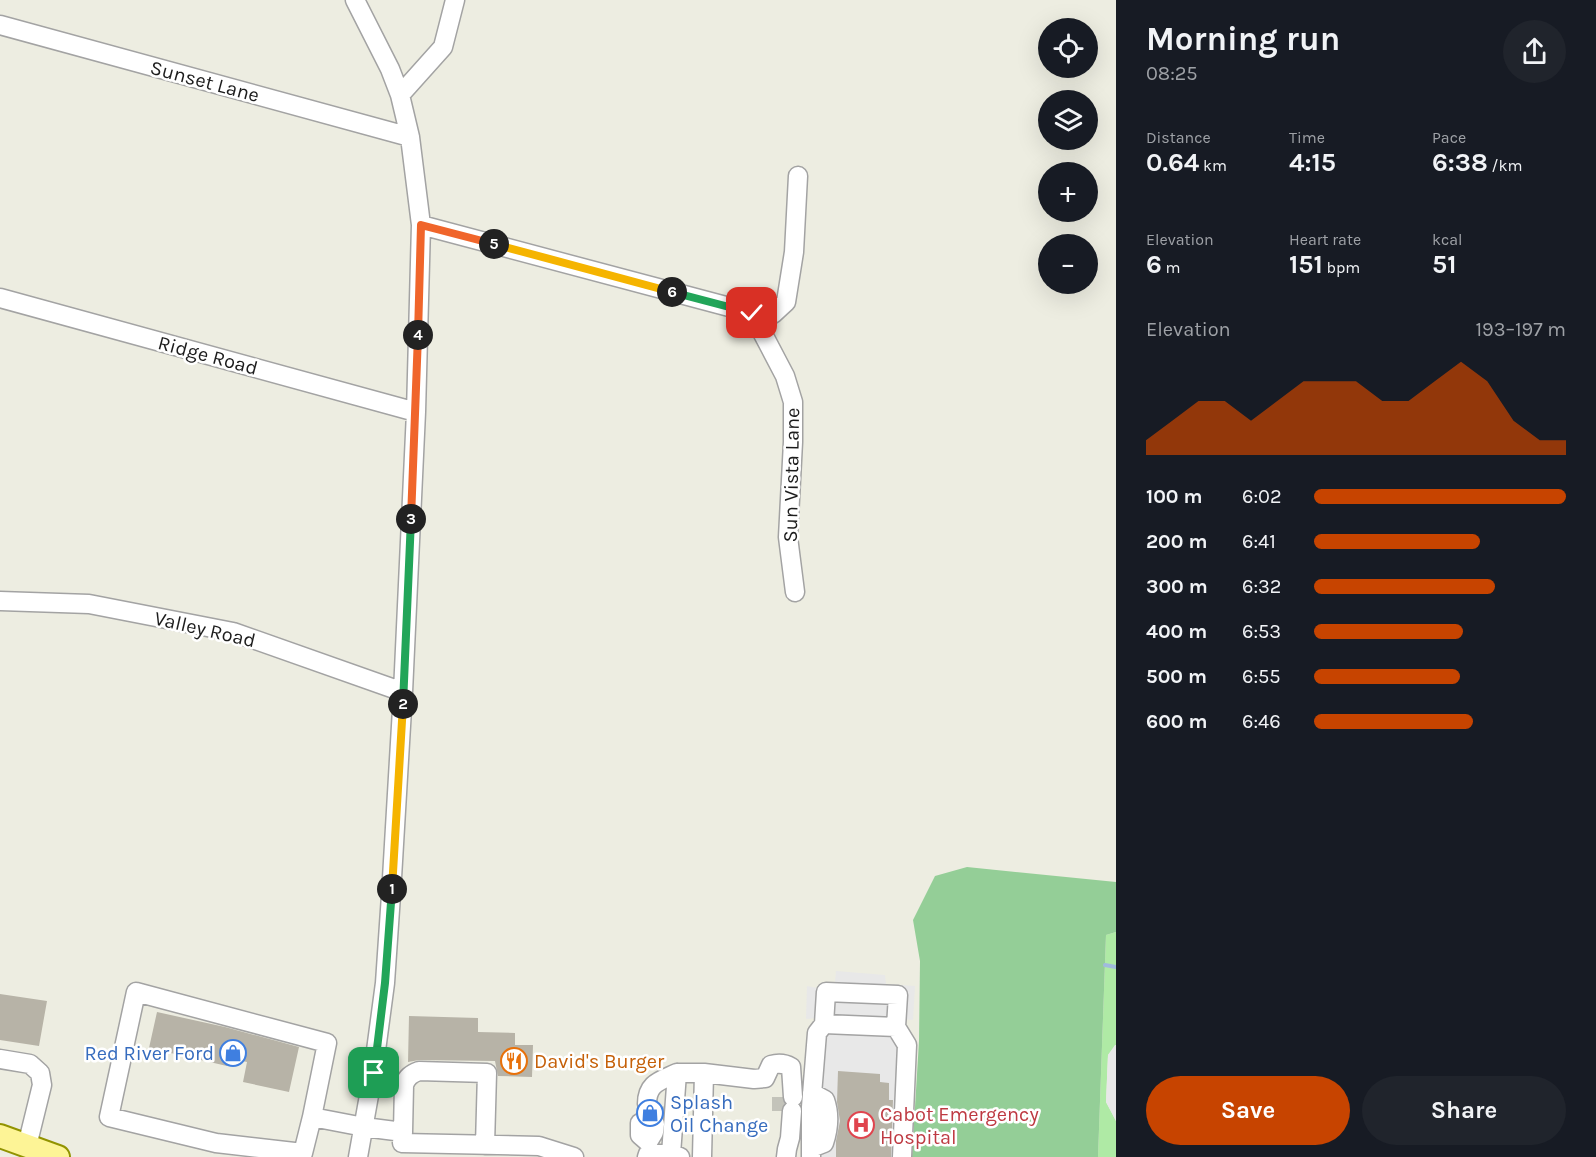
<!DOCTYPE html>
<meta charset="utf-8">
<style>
body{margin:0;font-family:Karla,sans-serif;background:#20242c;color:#f1f3f6;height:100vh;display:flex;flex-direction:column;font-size:22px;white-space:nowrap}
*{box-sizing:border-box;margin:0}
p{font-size:20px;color:#9ea1a6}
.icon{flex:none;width:33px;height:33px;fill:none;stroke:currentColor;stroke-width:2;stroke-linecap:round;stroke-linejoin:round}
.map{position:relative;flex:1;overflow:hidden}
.side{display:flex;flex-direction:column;background:#171b24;width:480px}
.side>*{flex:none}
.controls{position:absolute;left:1038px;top:18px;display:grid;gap:12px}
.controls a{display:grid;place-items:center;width:60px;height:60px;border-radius:50%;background:#171b24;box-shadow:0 6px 24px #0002;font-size:30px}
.pin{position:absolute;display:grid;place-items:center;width:51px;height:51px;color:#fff;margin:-26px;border-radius:12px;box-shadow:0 3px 9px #0006}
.km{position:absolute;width:30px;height:30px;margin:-15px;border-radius:50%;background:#222;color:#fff;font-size:16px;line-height:30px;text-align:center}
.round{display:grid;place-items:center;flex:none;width:63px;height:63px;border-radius:32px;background:#20242c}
.headline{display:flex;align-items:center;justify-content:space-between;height:102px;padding:0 30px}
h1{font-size:33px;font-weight:700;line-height:45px}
.stats{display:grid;grid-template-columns:repeat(3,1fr);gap:9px;height:102px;padding:6px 30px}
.stats div{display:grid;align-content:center}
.stats b{font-size:26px;font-weight:700}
.stats small{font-size:16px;font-weight:400}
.stats p{font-size:16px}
.chart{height:168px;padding:12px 30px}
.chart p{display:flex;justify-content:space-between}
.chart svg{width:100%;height:108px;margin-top:6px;fill:#c74400;opacity:.7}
.cta{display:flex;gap:12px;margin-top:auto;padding:12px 30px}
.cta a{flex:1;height:69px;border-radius:36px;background:#c74400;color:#fff;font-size:24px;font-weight:700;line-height:69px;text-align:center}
.cta a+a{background:#20242c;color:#f1f3f6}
ul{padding:0 30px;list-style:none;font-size:20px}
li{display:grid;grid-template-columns:96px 72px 1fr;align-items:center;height:45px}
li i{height:15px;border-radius:8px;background:#c74400}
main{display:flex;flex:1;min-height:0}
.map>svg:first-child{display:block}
.grass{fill:#afeaa5}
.forest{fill:#94ce97}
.parking{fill:#e8e8e8}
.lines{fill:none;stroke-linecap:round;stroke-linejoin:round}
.stream{stroke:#a0badd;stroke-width:4}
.building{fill:#b7b3a7}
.minor-tunnel{stroke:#c3c3ba;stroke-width:18;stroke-dasharray:18 9;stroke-linecap:butt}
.minor-casing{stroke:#a3a3a3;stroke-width:21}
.major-casing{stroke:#929300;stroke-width:26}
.minor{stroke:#fff;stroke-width:18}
.major{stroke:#fdf496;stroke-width:22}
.split-1-casing{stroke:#fff;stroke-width:12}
.split-2-casing{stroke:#fff;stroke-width:12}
.split-3-casing{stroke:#fff;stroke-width:12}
.split-4-casing{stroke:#fff;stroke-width:12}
.split-5-casing{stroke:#fff;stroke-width:12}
.split-6-casing{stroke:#fff;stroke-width:12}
.split-7-casing{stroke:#fff;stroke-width:12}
.split-1{stroke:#22a559;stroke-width:8}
.split-2{stroke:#f5b400;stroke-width:8}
.split-3{stroke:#22a559;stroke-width:8}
.split-4{stroke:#f0652b;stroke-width:8}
.split-5{stroke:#f0652b;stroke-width:8}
.split-6{stroke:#f5b400;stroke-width:8}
.split-7{stroke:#22a559;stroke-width:8}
.labels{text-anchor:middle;stroke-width:5;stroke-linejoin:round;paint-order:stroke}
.street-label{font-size:20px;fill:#1c1c1c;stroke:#fff}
.shop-label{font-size:20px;fill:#366cbe;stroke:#fff;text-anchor:end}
.food-label{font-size:20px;fill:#c56008;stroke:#fff;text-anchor:start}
.health-label{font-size:20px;fill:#be3a42;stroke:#fff;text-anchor:start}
</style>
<main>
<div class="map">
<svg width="1116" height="1157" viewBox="0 0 1116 1157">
<rect width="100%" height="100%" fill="#edede1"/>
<path class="grass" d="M1116 932V1045L1108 1055 1106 1102 1116 1121V1157H1098L1106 935Z"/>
<path class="forest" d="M967 867 1116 882V932L1106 935 1098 1157H912L919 1041 920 961 913 920 935 876Z"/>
<path class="parking" d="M836 971 885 975 886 984 915 986 913 1020 902 1019 909 1157H807L817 1018 806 1019 807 986 817 988 835 982Z
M1115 1045H1116V1121L1106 1102 1108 1055Z"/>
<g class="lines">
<path class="stream" d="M1105 965 1116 967"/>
</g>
<path class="building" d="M0 994 47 1001 39 1046 0 1040Z
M157 1012 225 1027 299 1047 289 1092 243 1082 247 1062 229 1058 227 1066 149 1048Z
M409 1016 478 1018V1032L515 1033V1045H533L532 1077 498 1076 495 1061 419 1060 408 1062Z
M838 1071 880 1074V1082L889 1083V1100H893L891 1157H836V1141L840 1121 837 1102Z"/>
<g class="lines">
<path class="minor-tunnel" d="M781 1111V1097
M655 1124 656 1104"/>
<defs>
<path id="minor" d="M355 0 390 69 400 95 410 137 421 225 416 412 403 692 391 895 385 983 373 1073 358 1157
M0 25 410 137
M400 95 443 47 455 0
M421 225 752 313 785 376 793 402V442L788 537 795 592
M0 298 416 412
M752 313 773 314 786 302 794 252 798 176
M0 601 89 604 233 632 403 692
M824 1024 826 992 898 995 896 1027
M0 1059 30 1064 40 1073 42 1085 27 1146
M647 1104C647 1083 660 1081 677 1073
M312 1117 303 1153 216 1143 109 1117 136 992 327 1043 312 1117 364 1127 403 1132 402 1143 539 1146 574 1157
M640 1123V1135L648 1142 654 1132 655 1124
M403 1132 404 1085C407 1077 411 1074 419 1071L487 1073 485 1145
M811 1148 824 1143C829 1128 830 1114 825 1100L812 1093
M671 1154 677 1073H704L754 1079 765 1078 771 1065C778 1063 784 1063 791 1067L793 1097
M647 1157 648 1154H671L680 1157
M702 1157 704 1073
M786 1157 787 1149 790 1138 792 1111
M811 1157V1107L817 1033 824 1024 896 1027 907 1045 902 1157"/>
<path id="major" d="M0 1136 58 1157"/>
</defs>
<use href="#minor" class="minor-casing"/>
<use href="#major" class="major-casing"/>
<use href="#minor" class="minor"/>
<use href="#major" class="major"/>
</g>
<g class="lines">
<defs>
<path id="split-1" d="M374 1073 385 983 392 889"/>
<path id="split-2" d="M392 889 403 704"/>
<path id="split-3" d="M403 704 411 519"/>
<path id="split-4" d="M411 519 418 335"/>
<path id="split-5" d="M418 335 421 225 494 244"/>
<path id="split-6" d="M494 244 672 292"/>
<path id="split-7" d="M672 292 752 313"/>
</defs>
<use href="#split-1" class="split-1-casing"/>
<use href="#split-2" class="split-2-casing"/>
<use href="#split-3" class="split-3-casing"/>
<use href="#split-4" class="split-4-casing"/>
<use href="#split-5" class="split-5-casing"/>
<use href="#split-6" class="split-6-casing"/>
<use href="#split-7" class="split-7-casing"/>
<use href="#split-1" class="split-1"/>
<use href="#split-2" class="split-2"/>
<use href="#split-3" class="split-3"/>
<use href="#split-4" class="split-4"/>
<use href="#split-5" class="split-5"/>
<use href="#split-6" class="split-6"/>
<use href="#split-7" class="split-7"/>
</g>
<defs>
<symbol id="shop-ring" viewBox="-11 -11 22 22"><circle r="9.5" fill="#fff" stroke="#3f7fe0" stroke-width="1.5"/><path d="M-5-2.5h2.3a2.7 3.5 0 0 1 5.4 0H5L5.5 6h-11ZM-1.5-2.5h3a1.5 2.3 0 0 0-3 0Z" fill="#3f7fe0"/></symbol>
<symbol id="restaurant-ring" viewBox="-11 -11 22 22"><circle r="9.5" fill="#fff" stroke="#e8710a" stroke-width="1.5"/><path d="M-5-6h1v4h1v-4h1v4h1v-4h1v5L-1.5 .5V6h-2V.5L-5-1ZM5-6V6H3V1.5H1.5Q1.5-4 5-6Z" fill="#e8710a"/></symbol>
<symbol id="hospital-ring" viewBox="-11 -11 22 22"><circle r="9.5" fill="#fff" stroke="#e0444e" stroke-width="1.5"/><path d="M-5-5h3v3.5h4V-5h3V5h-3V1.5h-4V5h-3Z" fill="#e0444e"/></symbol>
</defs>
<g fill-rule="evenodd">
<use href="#shop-ring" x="218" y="1038" width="30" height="30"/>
<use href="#restaurant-ring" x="499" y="1046" width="30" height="30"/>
<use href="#shop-ring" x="635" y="1098" width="30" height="30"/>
<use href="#hospital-ring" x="846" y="1110" width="30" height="30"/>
</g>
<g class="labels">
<g class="street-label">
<text transform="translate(205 81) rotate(15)" y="7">Sunset Lane</text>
<text transform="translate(208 355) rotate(15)" y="7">Ridge Road</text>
<text transform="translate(791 475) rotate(-89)" y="7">Sun Vista Lane</text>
<text transform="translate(205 629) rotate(13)" y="7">Valley Road</text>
</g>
<g class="shop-label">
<text x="214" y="1060">Red River Ford</text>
<text x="670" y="1109" text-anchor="start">Splash<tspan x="670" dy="23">Oil Change</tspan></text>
</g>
<g class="food-label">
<text x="534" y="1068">David's Burger</text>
</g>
<g class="health-label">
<text x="880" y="1121">Cabot Emergency<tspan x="880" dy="23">Hospital</tspan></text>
</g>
</g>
</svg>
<div class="controls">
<a><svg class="icon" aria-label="locate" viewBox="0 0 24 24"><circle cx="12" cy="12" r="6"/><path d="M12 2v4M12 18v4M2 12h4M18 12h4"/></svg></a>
<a><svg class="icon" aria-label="layers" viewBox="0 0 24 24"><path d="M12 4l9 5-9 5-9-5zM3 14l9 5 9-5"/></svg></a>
<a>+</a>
<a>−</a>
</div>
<div class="pin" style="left:374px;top:1073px;background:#1e9e55"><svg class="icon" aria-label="arrive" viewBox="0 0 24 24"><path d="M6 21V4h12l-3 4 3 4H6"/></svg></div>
<div class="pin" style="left:752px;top:313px;background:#d93025"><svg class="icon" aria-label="check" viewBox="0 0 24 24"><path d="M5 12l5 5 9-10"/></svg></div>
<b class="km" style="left:392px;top:889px">1</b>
<b class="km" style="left:403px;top:704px">2</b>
<b class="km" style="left:411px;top:519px">3</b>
<b class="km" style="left:418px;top:335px">4</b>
<b class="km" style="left:494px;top:244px">5</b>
<b class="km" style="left:672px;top:292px">6</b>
</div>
<section class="side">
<div class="headline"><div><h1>Morning run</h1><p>08:25</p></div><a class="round"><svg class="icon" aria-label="share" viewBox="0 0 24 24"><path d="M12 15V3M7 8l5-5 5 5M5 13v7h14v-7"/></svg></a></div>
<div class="stats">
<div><p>Distance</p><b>0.64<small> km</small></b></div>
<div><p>Time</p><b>4:15</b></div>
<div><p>Pace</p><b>6:38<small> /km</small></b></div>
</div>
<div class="stats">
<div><p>Elevation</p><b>6<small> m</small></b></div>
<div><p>Heart rate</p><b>151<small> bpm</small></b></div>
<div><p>kcal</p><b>51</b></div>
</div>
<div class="chart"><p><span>Elevation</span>193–197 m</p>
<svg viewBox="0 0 160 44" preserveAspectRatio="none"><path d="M0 44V38L10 30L20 22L30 22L40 30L50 22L60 14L70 14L80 14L90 22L100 22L110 14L120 6L130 14L140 30L150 38L160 38V44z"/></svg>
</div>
<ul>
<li><b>100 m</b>6:02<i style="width:100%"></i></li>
<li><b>200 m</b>6:41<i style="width:66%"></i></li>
<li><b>300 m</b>6:32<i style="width:72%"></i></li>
<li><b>400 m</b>6:53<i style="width:59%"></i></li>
<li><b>500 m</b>6:55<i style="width:58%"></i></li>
<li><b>600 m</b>6:46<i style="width:63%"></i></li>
</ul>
<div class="cta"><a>Save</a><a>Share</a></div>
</section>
</main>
